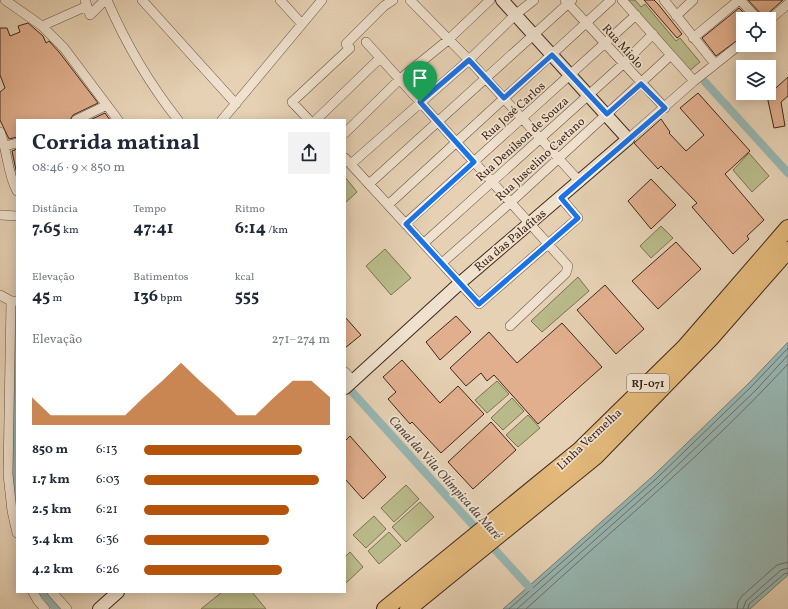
<!DOCTYPE html>
<html lang="pt">
<meta charset="utf-8">
<style>
body{margin:0;font-family:Vollkorn,serif;background:#f2f2f3;color:#1f2937;height:100vh;display:flex;flex-direction:column;font-size:15px;white-space:nowrap}
*{box-sizing:border-box;margin:0}
p{font-size:13px;color:#747a83}
.icon{flex:none;width:22px;height:22px;fill:none;stroke:currentColor;stroke-width:2;stroke-linecap:round;stroke-linejoin:round}
.map{position:relative;flex:1;overflow:hidden}
.drawer{position:absolute;left:16px;top:119px;width:330px;height:474px;display:flex;flex-direction:column;background:#fff;border-radius:0px;box-shadow:0 2px 10px #0003}
.drawer>*{flex:none}
.controls{position:absolute;left:736px;top:12px;display:grid;gap:8px}
.controls a{display:grid;place-items:center;width:40px;height:40px;border-radius:0px;background:#fff;box-shadow:0 2px 10px #0003;font-size:20px}
.pin{position:absolute;display:grid;place-items:center;width:34px;height:34px;color:#fff;margin:-41px -17px;border-radius:50% 50% 50% 0;rotate:-45deg;box-shadow:0 0 4px #0007}
.pin .icon{rotate:45deg}
.round{display:grid;place-items:center;flex:none;width:42px;height:42px;border-radius:0px;background:#f2f2f3}
.headline{display:flex;align-items:center;justify-content:space-between;height:68px;padding:0 16px}
h1{font-size:22px;font-weight:700;line-height:30px}
.stats{display:grid;grid-template-columns:repeat(3,1fr);gap:6px;height:68px;padding:4px 16px}
.stats div{display:grid;align-content:center}
.stats b{font-size:17px;font-weight:700}
.stats small{font-size:11px;font-weight:400}
.stats p{font-size:11px}
.chart{height:112px;padding:8px 16px}
.chart p{display:flex;justify-content:space-between}
.chart svg{width:100%;height:72px;margin-top:4px;fill:#b45309;opacity:.7}
ul{padding:0 16px;list-style:none;font-size:13px}
li{display:grid;grid-template-columns:64px 48px 1fr;align-items:center;height:30px}
li i{height:10px;border-radius:5px;background:#b45309}
.map>svg:first-child{display:block}
.green{fill:#b9ba8a;stroke:#7c7152}
.water{fill:#97b6b3;stroke:#747d76}
.lines{fill:none;stroke-linecap:round;stroke-linejoin:round}
.shore{stroke:#6c6f67;stroke-width:1}
.canal{stroke:#97b6b3;stroke-width:8}
.building{fill:#e2af8e;stroke:#40281b}
.street-casing{stroke:#6a5241;stroke-width:10}
.secondary-casing{stroke:#40281b;stroke-width:14}
.highway-casing{stroke:#40281b;stroke-width:18}
.street{stroke:#efe1ce;stroke-width:9}
.secondary{stroke:#efe1ce;stroke-width:12}
.highway{stroke:#e3b87a;stroke-width:16}
.route-casing{stroke:#fff;stroke-width:8}
.route{stroke:#1a73e8;stroke-width:5}
.labels{text-anchor:middle;stroke-width:3.5;stroke-linejoin:round;paint-order:stroke}
.shield{fill:#efe1ce;stroke:#746051;stroke-width:1}
.shield-label{font-size:11px;font-weight:bold;fill:#40281b}
.street-label{font-size:12px;fill:#40281b;stroke:#efe1ce}
.water-label{font-size:13px;font-style:italic;fill:#564c41;stroke:#efe1ce}
</style>
<div class="map">
<svg width="788" height="609" viewBox="0 0 788 609">
<rect width="100%" height="100%" fill="#e6d1b4"/>
<filter id="stains"><feTurbulence type="fractalNoise" baseFrequency=".005" numOctaves="4"/><feColorMatrix values="0 0 0 0 .2 0 0 0 0 .09 0 0 0 0 .02 0 0 0 .5 -.17"/></filter>
<radialGradient id="worn" r=".72"><stop offset=".6" stop-color="#630" stop-opacity="0"/><stop offset="1" stop-color="#630" stop-opacity=".3"/></radialGradient>
<path class="green" d="M624 0H635L641 7 645 4 676 41 680 38 700 62 688 72Z
M749 153 769 176 752 192 733 170Z
M345 177 357 192 345 203Z
M661 226 673 238 651 258 640 246Z
M385 249 411 278 391 295 366 266Z
M578 277 589 291 542 332 531 321Z
M497 381 509 394 487 413 475 400Z
M512 398 524 411 503 430 491 418Z
M528 415 540 428 518 447 506 435Z
M406 485 419 499 394 522 381 508Z
M420 502 434 517 406 542 392 527Z
M374 516 386 529 366 548 353 535Z
M389 532 401 545 379 564 368 551Z
M350 552 363 567 345 584V557Z
M222 592H252L266 609H201Z"/>
<path class="water" d="M788 342V575L750 609H503L653 476 749 383Z"/>
<g class="lines">
<path class="shore" d="M509 609 656 479 752 386 788 348
M517 609 659 483 756 390 788 355
M526 609C614 528 707 452 788 364
M737 609 738 602 742 596 777 565 788 562
M743 609 746 601 781 570 788 568
M748 609 749 604 784 574 788 573"/>
<path class="canal" d="M705 82 788 173
M17 310 13 478 17 513
M345 384 480 533
M488 542 529 587
M43 592 56 609"/>
</g>
<path class="building" d="M644 0H654L658 4 682 34 677 38Z
M748 0H783L764 17Z
M739 8 750 19H743V36L716 56 702 38Z
M28 23 43 36 46 43 49 41 59 52 98 103 73 115 70 120H17V137L9 139 0 120V92L5 88 0 75V28H7L10 36 20 32 18 26Z
M788 77V96L781 102 785 126 774 128 767 96Z
M698 93 750 151 725 174 764 220 747 236 749 239 733 254 692 207 697 203 661 166 658 169 634 143 661 119 670 132 669 133 686 151 704 135 680 108Z
M105 113 110 120H90Z
M17 149V175L12 151Z
M651 179 676 205 651 229 628 201Z
M676 242 701 269 658 309 632 281Z
M605 285 644 329 616 354 577 310Z
M456 316 471 332 440 360 426 342Z
M345 317 361 335 345 348Z
M562 323 602 367 538 424 494 375 487 381 481 373 466 386 450 368 489 332 517 363Z
M402 360 440 403 458 386 484 414 441 453 412 422 410 424 388 399 396 392 383 377Z
M491 422 516 450 473 489 448 462Z
M350 436 386 477 363 499 345 479V441Z"/>
<g class="lines">
<defs>
<path id="street" d="M5 0 42 26 64 48 118 120
M85 0 90 15 105 0
M107 0C126 44 148 82 178 120
M142 0 236 104
M280 0 301 23
M410 0 469 60 580 182
M565 0 665 108
M622 0 694 81
M664 0 715 64
M740 0 758 19
M676 16 693 0
M769 20 788 4
M42 26 87 6
M693 38 739 0
M366 42 568 266 566 273 510 326
M76 120 107 105
M222 120 322 0
M309 120 292 102 350 48 346 44 384 6 393 0
M316 120 379 59
M0 132C8 152 7 173 17 191
M345 133 400 79 448 40 490 0
M628 139 694 81 743 42
M5 146 17 143
M345 158 479 304 578 218 561 198
M351 164 469 60 515 15 534 0
M369 184 572 0
M388 205 611 0
M0 215 17 216
M405 224 636 15
M424 243 623 64 653 34
M442 263 510 203 671 55
M0 295 11 301
M17 301H11L8 474 12 511 17 533
M345 372 353 381
M33 592 38 601 45 609
M52 592 67 609"/>
<path id="secondary" d="M345 388 460 283 628 139 502 0
M99 609 118 592"/>
<path id="highway" d="M385 609 580 450 685 347 788 228
M408 609 596 456 710 339 788 250"/>
</defs>
<use href="#street" class="street-casing"/>
<use href="#secondary" class="secondary-casing"/>
<use href="#highway" class="highway-casing"/>
<use href="#street" class="street"/>
<use href="#secondary" class="secondary"/>
<use href="#highway" class="highway"/>
</g>
<g class="lines">
<defs>
<path id="route" d="M552 55 607 114 641 84 665 108 561 198 578 218 479 304 406 224 474 162 420 102 469 60 504 98Z"/>
</defs>
<use href="#route" class="route-casing"/>
<use href="#route" class="route"/>
</g>
<g class="labels">
<rect class="shield" x="627" y="374" width="42" height="18" rx="3"/>
<g class="shield-label">
<text x="648" y="387">RJ-071</text>
</g>
<g class="street-label">
<text transform="translate(623 46) rotate(48)" y="4">Rua Miolo</text>
<text transform="translate(513 111) rotate(-42)" y="4">Rua José Carlos</text>
<text transform="translate(522 139) rotate(-42)" y="4">Rua Denilson de Souza</text>
<text transform="translate(540 159) rotate(-43)" y="4">Rua Juscelino Caetano</text>
<text transform="translate(510 240) rotate(-40)" y="4">Rua das Palafitas</text>
<text transform="translate(589 439) rotate(-43)" y="4">Linha Vermelha</text>
</g>
<g class="water-label">
<text transform="translate(446 477) rotate(48)" y="5">Canal da Vila Olímpica da Maré</text>
</g>
</g>
<rect width="100%" height="100%" filter="url(#stains)"/>
<rect width="100%" height="100%" fill="url(#worn)"/>
</svg>
<div class="controls">
<a><svg class="icon" aria-label="locate" viewBox="0 0 24 24"><circle cx="12" cy="12" r="6"/><path d="M12 2v4M12 18v4M2 12h4M18 12h4"/></svg></a>
<a><svg class="icon" aria-label="layers" viewBox="0 0 24 24"><path d="M12 4l9 5-9 5-9-5zM3 14l9 5 9-5"/></svg></a>
</div>
<div class="pin" style="left:420px;top:102px;background:#1e9e55"><svg class="icon" aria-label="arrive" viewBox="0 0 24 24"><path d="M6 21V4h12l-3 4 3 4H6"/></svg></div>
<section class="drawer">
<div class="headline"><div><h1>Corrida matinal</h1><p>08:46 · 9 × 850 m</p></div><a class="round"><svg class="icon" aria-label="share" viewBox="0 0 24 24"><path d="M12 15V3M7 8l5-5 5 5M5 13v7h14v-7"/></svg></a></div>
<div class="stats">
<div><p>Distância</p><b>7.65<small> km</small></b></div>
<div><p>Tempo</p><b>47:41</b></div>
<div><p>Ritmo</p><b>6:14<small> /km</small></b></div>
</div>
<div class="stats">
<div><p>Elevação</p><b>45<small> m</small></b></div>
<div><p>Batimentos</p><b>136<small> bpm</small></b></div>
<div><p>kcal</p><b>555</b></div>
</div>
<div class="chart"><p><span>Elevação</span>271–274 m</p>
<svg viewBox="0 0 160 44" preserveAspectRatio="none"><path d="M0 44V27L10 38L20 38L30 38L40 38L50 38L60 27L70 17L80 6L90 17L100 27L110 38L120 38L130 27L140 17L150 17L160 27V44z"/></svg>
</div>
<ul>
<li><b>850 m</b>6:13<i style="width:85%"></i></li>
<li><b>1.7 km</b>6:03<i style="width:94%"></i></li>
<li><b>2.5 km</b>6:21<i style="width:78%"></i></li>
<li><b>3.4 km</b>6:36<i style="width:67%"></i></li>
<li><b>4.2 km</b>6:26<i style="width:74%"></i></li>
</ul>
</section>
</div>
